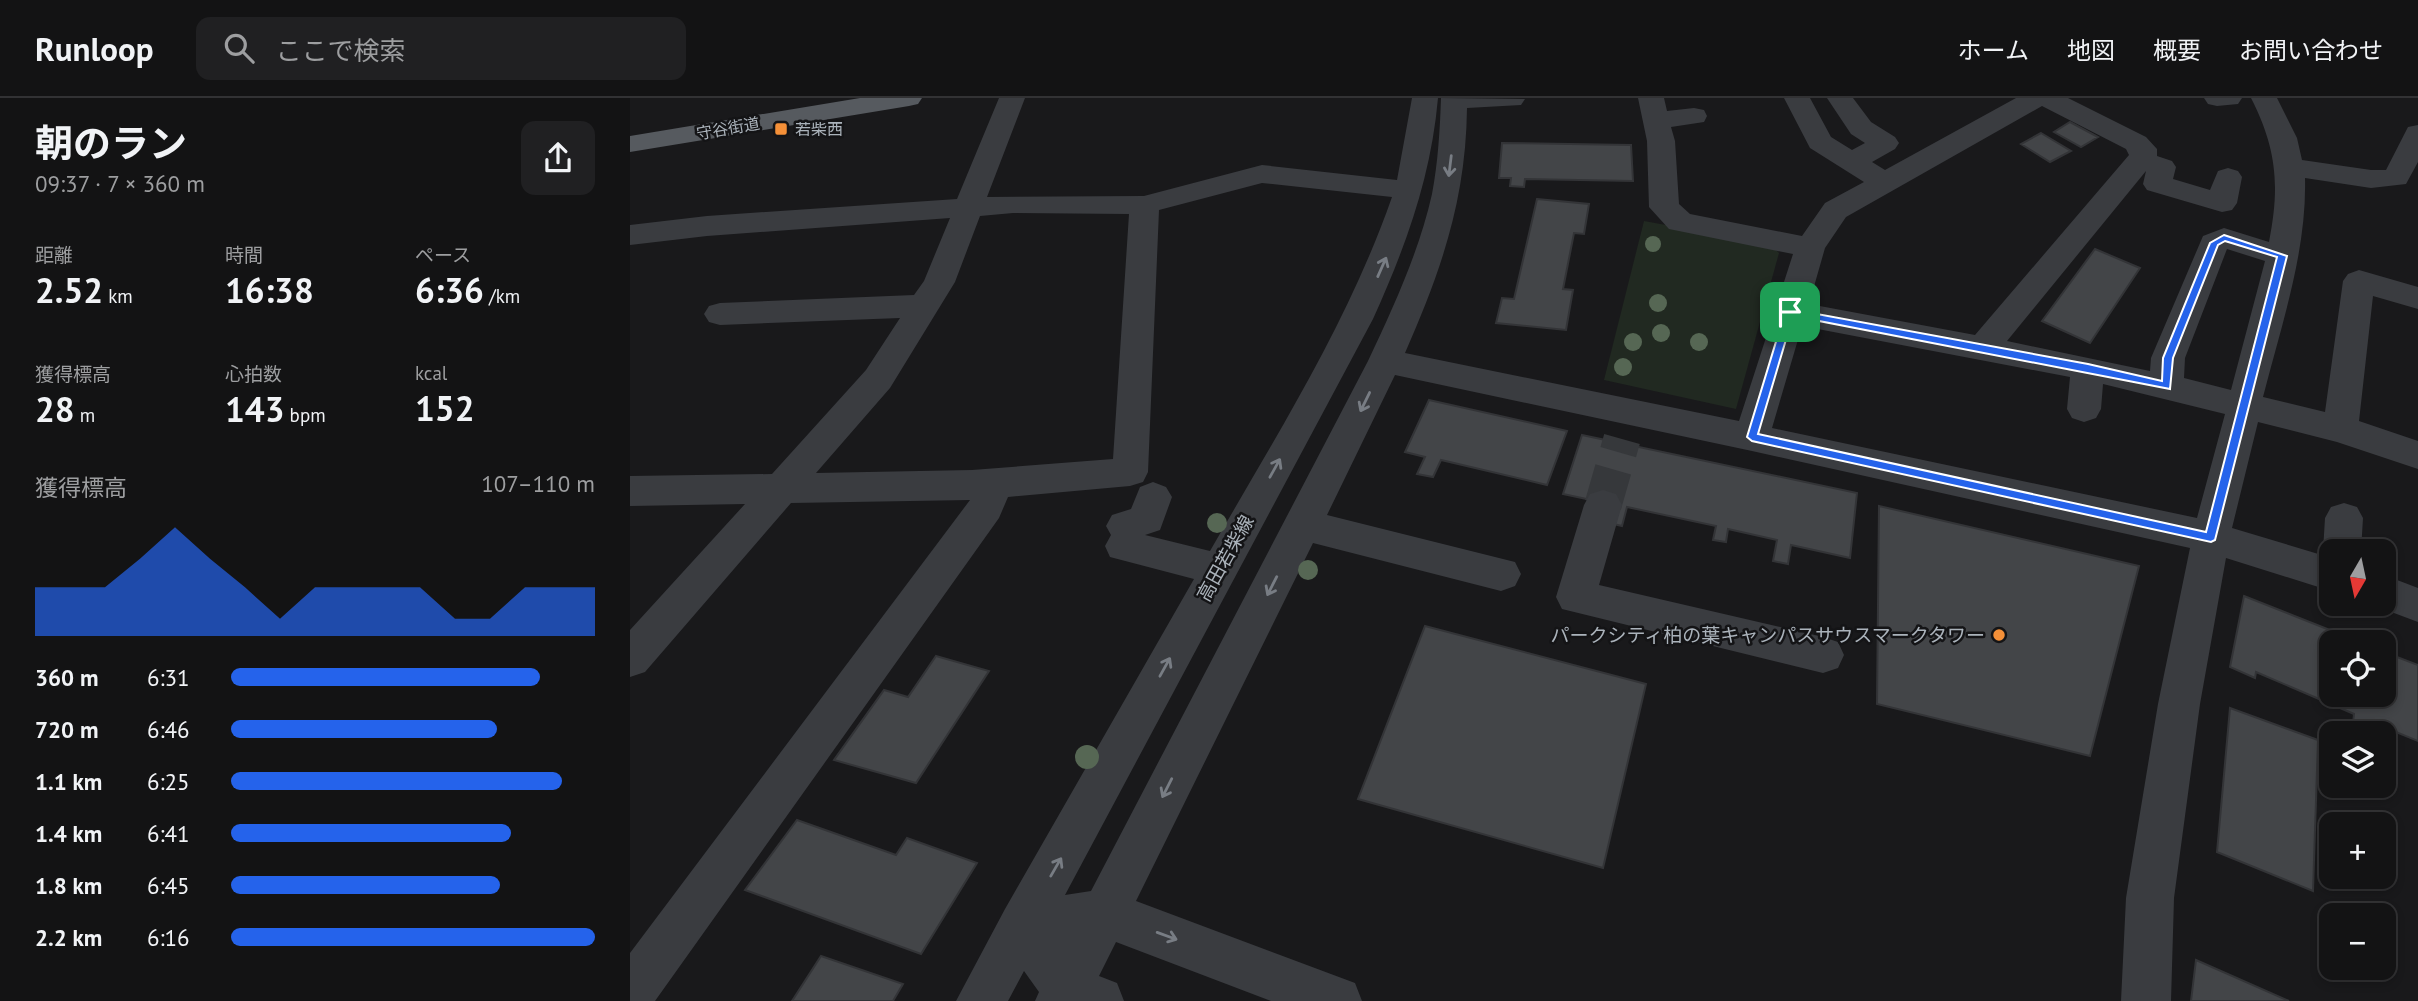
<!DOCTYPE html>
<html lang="ja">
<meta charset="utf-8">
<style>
body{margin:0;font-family:"PT Sans","Noto Sans JP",sans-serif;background:#202022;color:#f1f3f6;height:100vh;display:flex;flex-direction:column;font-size:26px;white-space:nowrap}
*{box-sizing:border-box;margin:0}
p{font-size:23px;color:#9d9ea0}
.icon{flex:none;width:38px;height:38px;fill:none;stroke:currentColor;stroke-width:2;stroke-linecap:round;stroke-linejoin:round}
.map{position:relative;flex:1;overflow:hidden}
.panel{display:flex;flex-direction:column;background:#131314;width:630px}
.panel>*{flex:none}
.needle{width:46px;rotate:189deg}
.tools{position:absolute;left:1689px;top:441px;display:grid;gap:14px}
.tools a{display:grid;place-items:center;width:77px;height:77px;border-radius:14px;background:#131314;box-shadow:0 4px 10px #0003,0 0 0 2px #323234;font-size:35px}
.pin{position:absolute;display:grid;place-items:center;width:60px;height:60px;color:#fff;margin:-30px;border-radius:14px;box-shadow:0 4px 10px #0006}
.round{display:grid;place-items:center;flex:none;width:74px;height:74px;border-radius:14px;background:#202022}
.headline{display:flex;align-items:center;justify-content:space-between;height:119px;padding:0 35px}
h1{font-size:38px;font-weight:700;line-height:52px}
.stats{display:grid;grid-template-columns:repeat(3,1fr);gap:10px;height:119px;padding:7px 35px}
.stats div{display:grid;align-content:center}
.stats b{font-size:35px;font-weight:700}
.stats small{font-size:19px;font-weight:400}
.stats p{font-size:19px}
.chart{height:196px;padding:14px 35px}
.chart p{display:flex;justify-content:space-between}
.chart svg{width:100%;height:126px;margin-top:7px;fill:#2563eb;opacity:.7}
ul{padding:0 35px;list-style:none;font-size:23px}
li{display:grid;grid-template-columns:112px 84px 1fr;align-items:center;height:52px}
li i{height:18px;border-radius:9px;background:#2563eb}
header{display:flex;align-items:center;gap:42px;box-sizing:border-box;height:98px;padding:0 35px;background:#131314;border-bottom:2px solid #323234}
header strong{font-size:33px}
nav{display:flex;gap:38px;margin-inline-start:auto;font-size:24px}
.search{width:490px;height:63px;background:#202022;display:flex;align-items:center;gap:18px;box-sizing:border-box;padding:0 24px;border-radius:14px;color:#9d9ea0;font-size:26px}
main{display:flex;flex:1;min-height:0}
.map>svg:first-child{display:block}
.green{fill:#212921}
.building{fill:#434548;stroke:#333437;stroke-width:2}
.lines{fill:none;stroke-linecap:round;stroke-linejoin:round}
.minor-tunnel{stroke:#36383b;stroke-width:37;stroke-dasharray:37 18;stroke-linecap:butt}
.minor{fill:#3a3c40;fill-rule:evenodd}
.major{fill:#565a5f;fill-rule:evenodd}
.tree{fill:#566754}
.oneway{stroke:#787d84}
.route{fill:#2563eb;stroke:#fff;stroke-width:2;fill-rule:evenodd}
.poi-dot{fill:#f59038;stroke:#141416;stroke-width:2.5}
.labels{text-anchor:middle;stroke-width:5;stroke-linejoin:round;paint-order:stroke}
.far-street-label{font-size:16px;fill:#abb3bb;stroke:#141416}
.far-poi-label{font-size:16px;fill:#abb3bb;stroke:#141416;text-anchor:start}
.street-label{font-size:19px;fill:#abb3bb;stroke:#141416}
.poi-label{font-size:19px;fill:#abb3bb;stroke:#141416;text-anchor:end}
</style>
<header>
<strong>Runloop</strong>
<div class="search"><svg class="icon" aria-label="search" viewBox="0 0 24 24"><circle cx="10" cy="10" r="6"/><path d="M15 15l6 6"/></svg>ここで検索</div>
<nav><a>ホーム</a><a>地図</a><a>概要</a><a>お問い合わせ</a></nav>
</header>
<main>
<section class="panel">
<div class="headline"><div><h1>朝のラン</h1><p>09:37 · 7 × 360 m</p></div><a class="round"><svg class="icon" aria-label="share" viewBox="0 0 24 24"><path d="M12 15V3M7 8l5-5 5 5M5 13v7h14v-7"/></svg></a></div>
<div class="stats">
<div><p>距離</p><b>2.52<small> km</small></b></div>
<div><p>時間</p><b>16:38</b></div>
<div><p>ペース</p><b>6:36<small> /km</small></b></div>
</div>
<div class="stats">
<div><p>獲得標高</p><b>28<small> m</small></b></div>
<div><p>心拍数</p><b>143<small> bpm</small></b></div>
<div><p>kcal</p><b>152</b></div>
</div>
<div class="chart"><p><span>獲得標高</span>107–110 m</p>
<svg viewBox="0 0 160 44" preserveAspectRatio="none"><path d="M0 44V27L10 27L20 27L30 17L40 6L50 17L60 27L70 38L80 27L90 27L100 27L110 27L120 38L130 38L140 27L150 27L160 27V44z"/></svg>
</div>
<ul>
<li><b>360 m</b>6:31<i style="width:85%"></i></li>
<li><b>720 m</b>6:46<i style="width:73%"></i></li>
<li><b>1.1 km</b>6:25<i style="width:91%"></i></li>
<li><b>1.4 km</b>6:41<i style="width:77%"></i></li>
<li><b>1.8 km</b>6:45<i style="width:74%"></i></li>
<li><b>2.2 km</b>6:16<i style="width:100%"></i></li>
</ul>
</section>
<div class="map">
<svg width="1788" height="903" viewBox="0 0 1788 903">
<rect width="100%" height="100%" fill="#19191b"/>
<path class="green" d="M1014 123 1140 146 1149 155 1106 311 974 282Z"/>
<path class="building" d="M1440 24 1468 39 1451 49 1424 34Z
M1411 35 1441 53 1420 64 1391 46Z
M872 45 1001 47 1003 83 895 81 894 89 880 88 881 80H869Z
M907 101 959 106 954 136 944 135 933 191 943 192 936 232 866 225 872 200 884 201Z
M1465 151 1510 170 1460 245 1412 223Z
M799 302 937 333 917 387 811 362 803 379 787 376 795 359 775 354Z
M952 337 1227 395 1220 460 1161 447 1158 466 1143 463 1147 442 1098 431 1096 444 1083 442 1086 428 997 409 992 428 975 424 980 406 933 396Z
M1249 408 1509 468 1460 658 1247 606Z
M1614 498 1730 544H1701V597H1754V554L1788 567V643L1761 632 1757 671 1754 670V635H1722L1724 616 1626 574 1625 580 1600 569Z
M795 528 1016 586 973 770 728 701Z
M306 558 359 573 286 685 204 662 254 592 278 599Z
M1600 610 1688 642 1683 793 1587 754Z
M167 722 266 757 277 740 347 765 291 856 115 792Z
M191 858 273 886 263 903H162Z
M1566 862 1659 903H1561Z"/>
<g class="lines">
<path class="minor-tunnel" d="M973 407 992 341"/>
<path class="minor" d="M369 0H395L357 99 514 98 632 67 767 82 782 0H808C801 79 776 148 743 221L435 797 461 793 738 263C763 210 789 154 802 96 808 65 810 31 811 0L895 1 891 7 837 10C836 102 811 173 775 255L1109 323 1163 156 1039 131 1019 109 1017 43 1008 0H1034L1037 13 1064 10 1074 12 1077 18 1074 24 1041 29 1045 43 1049 106 1060 116 1172 138 1195 105 1234 84 1180 50 1154 0H1180L1201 39 1222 52 1235 45 1221 36 1197 0H1223L1241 24 1265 39 1269 45 1265 51 1242 64 1255 72 1386 0H1438L1516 39 1527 51V58L1542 63 1546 69 1543 81 1580 92 1588 73 1598 70 1608 73 1612 79 1607 105 1602 112 1592 114 1517 92 1513 86 1516 73 1377 243 1520 273 1521 260 1573 138 1594 130 1639 144C1650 88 1647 51 1621 0H1647L1667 40 1672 62 1741 72H1756L1778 29 1788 27V64L1776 86 1741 90 1675 80C1677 154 1651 228 1633 299L1695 314 1713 183 1718 176 1729 172 1788 189V211L1743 198 1729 323 1788 343V371L1707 344 1628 324 1602 430 1695 458 1693 453 1695 420 1701 409 1714 405 1727 409 1733 420 1731 453H1701V493L1596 460 1570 606 1544 800 1541 903H1491L1496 800 1528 606 1560 450 1122 353 765 277 697 417 885 464 891 476 885 488 871 493 683 445 506 803 725 885 732 903H641L486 844 469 878 487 885 494 903H405L409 894 394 873 378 903H326L375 811 564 481 480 459 475 448 481 437 476 428 482 417 501 411 510 389 523 384 536 389 542 399 530 432 515 437 580 453C646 338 718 225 762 99L632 85 529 112 518 374 513 384 500 388 378 399 369 420 25 903H0V855L340 402 161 405 15 574 0 579V532L115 406 0 408V378L142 376 236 272 270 220 90 227 79 224 74 216 79 208 90 205 284 197 294 183 320 120 77 138 0 147V127L77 118 327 101ZM1412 8 1496 51 1499 57 1345 237 1179 206 1195 150 1216 119ZM383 115 499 116 483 361 342 372 186 375 260 290 325 184 350 118ZM1597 151 1635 163 1601 292 1554 280 1555 260ZM1172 228 1440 279 1437 311 1442 320 1454 324 1466 320 1471 311 1473 286 1595 316 1567 420 1142 330Z
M1574 0H1612L1608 6 1587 8 1578 6Z
M973 392 986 396 992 407 969 487 1193 539 1208 544 1214 557 1208 570 1193 575 932 511 926 499 954 407 960 396Z
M1754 477 1788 490V524L1740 506H1754Z"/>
<path class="major" d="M230 0H292L288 6 279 8 0 54V38Z"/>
</g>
<g class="tree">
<circle cx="1023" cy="146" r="8"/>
<circle cx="1028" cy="205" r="9"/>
<circle cx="1031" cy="235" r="9"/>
<circle cx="1003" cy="244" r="9"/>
<circle cx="1069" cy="244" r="9"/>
<circle cx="993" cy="269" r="9"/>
<circle cx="587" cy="425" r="10"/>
<circle cx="678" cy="472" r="10"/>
<circle cx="457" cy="659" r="12"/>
</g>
<defs><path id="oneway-shaft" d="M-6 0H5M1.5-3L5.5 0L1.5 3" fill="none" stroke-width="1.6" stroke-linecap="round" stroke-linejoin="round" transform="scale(1.75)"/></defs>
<g class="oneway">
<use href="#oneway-shaft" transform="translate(820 68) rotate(97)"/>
<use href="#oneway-shaft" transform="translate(752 169) rotate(-66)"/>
<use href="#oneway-shaft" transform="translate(735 304) rotate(116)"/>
<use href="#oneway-shaft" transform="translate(645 370) rotate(-61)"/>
<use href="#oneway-shaft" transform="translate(642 488) rotate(117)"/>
<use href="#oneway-shaft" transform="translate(535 569) rotate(-61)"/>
<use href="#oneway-shaft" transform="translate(537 690) rotate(117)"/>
<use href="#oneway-shaft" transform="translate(426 769) rotate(-60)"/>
<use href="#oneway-shaft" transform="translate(537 838) rotate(20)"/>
</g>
<path class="route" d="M1594 137 1657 158 1585 442 1581 444 1122 343 1117 339 1155 214 1160 211 1458 266 1532 283 1533 260 1580 145ZM1595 143 1647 159 1576 434 1128 336 1163 218 1540 291 1543 260 1588 147Z"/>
<g class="poi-dot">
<rect x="144" y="24" width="14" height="14" rx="3.5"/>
<circle cx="1369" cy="537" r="7"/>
</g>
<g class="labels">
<g class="far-street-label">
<text transform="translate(98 30) rotate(-10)" y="6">守谷街道</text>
</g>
<g class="far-poi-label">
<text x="165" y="37">若柴西</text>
</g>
<g class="street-label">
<text transform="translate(595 460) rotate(-61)" y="7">高田若柴線</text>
</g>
<g class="poi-label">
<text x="1355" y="544">パークシティ柏の葉キャンパスサウスマークタワー</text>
</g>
</g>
</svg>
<div class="tools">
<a><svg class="needle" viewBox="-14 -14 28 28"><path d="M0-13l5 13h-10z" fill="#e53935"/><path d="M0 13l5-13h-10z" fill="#9d9ea0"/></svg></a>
<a><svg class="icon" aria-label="locate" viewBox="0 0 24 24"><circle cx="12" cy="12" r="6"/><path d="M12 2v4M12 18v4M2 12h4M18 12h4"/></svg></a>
<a><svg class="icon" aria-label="layers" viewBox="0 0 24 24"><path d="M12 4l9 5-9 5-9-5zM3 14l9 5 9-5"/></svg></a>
<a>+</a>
<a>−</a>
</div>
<div class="pin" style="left:1160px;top:214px;background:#1e9e55"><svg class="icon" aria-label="arrive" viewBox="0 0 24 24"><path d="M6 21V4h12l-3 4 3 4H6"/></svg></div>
</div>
</main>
